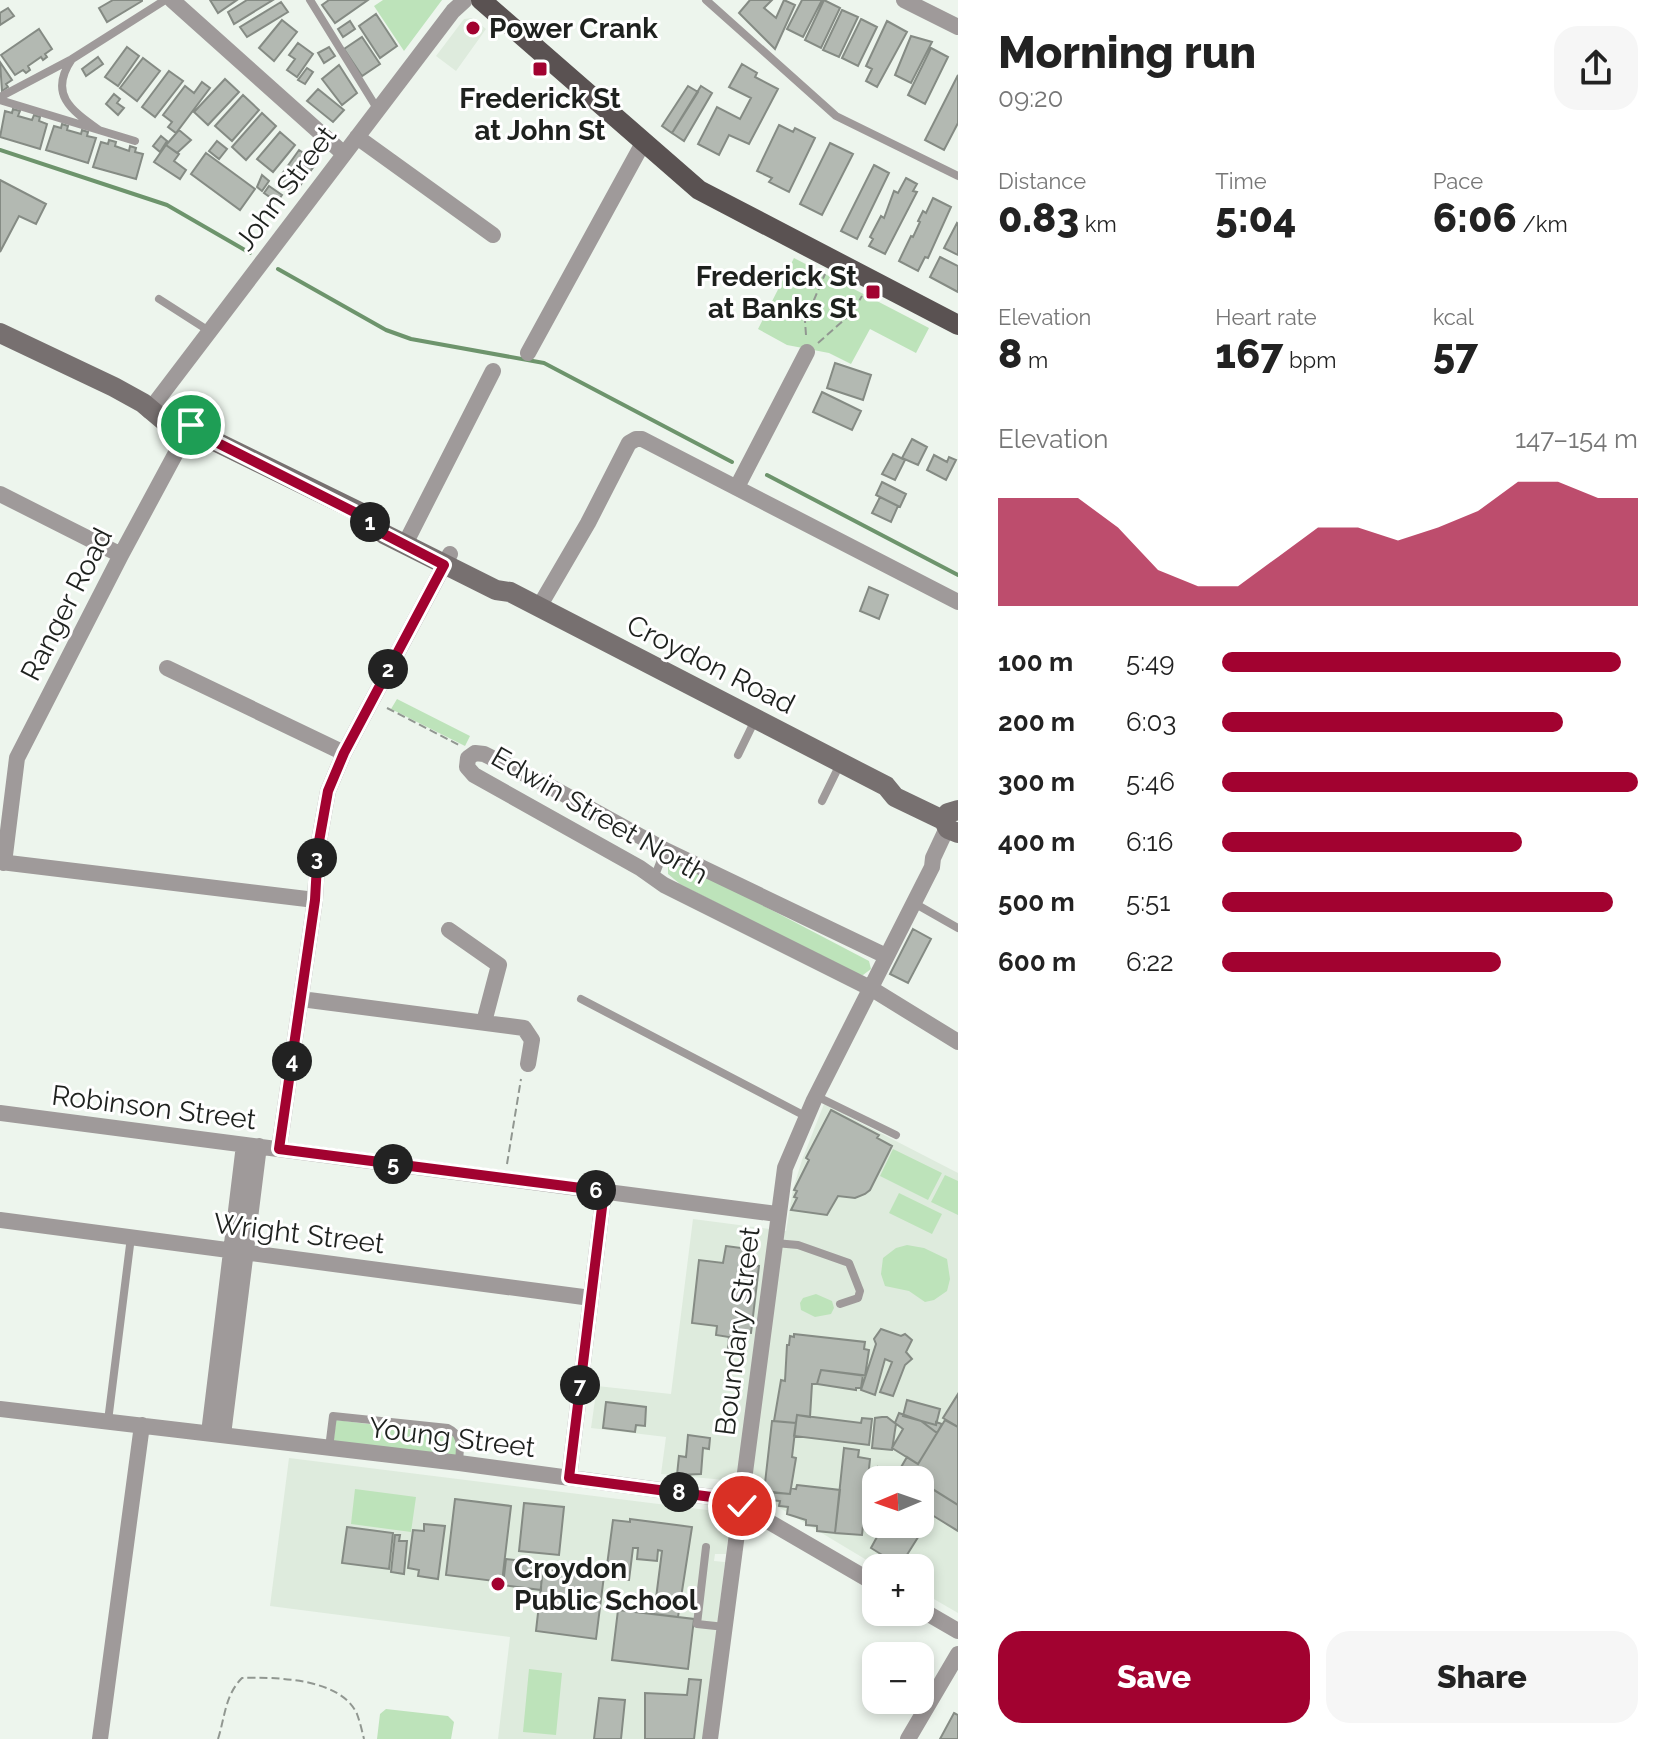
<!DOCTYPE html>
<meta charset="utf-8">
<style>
body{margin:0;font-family:Raleway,sans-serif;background:#f6f6f6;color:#222;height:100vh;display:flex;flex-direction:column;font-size:30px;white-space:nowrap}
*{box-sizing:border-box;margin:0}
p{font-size:26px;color:#767676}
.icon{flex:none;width:44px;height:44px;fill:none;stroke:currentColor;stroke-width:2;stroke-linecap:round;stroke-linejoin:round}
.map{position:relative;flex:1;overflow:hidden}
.side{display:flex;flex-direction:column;background:#fff;width:720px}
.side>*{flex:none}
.needle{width:52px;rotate:268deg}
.controls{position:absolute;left:862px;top:1466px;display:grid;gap:16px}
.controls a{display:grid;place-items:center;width:72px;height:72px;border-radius:16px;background:#fff;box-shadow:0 4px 12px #0003;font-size:40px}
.pin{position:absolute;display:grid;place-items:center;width:68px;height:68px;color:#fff;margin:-34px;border:4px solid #fff;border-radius:50%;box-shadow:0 2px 8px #0007}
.km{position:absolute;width:40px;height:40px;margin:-20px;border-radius:50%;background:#222;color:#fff;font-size:22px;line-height:40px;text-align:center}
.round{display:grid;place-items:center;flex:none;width:84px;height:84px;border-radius:24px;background:#f6f6f6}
.overview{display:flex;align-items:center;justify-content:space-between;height:136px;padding:0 40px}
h1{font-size:44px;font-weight:800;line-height:60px}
.metrics{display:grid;grid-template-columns:repeat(3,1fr);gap:12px;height:136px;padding:8px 40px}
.metrics div{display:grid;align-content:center}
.metrics b{font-size:40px;font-weight:800}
.metrics small{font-size:22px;font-weight:400}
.metrics p{font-size:22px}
.chart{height:224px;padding:16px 40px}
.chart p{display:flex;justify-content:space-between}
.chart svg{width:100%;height:144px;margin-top:8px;fill:#a20230;opacity:.7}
.primary-button{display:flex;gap:16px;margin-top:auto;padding:16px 40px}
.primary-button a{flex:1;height:92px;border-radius:24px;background:#a20230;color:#fff;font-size:32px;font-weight:800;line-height:92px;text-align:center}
.primary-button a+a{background:#f6f6f6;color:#222}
ul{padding:0 40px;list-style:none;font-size:26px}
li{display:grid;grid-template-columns:128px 96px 1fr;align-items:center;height:60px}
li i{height:20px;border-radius:10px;background:#a20230}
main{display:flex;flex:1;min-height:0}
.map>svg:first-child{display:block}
.built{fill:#deebdd;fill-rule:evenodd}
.green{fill:#bde3ba}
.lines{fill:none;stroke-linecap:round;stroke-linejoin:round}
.stream{stroke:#6d946c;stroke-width:4}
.building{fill:#b3b9b2;stroke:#858b84;stroke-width:2}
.path{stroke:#919791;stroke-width:2;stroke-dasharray:8 4;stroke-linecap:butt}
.lane{stroke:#9f9a9a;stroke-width:8}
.street{stroke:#9f9a9a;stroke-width:16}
.secondary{stroke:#777070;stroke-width:20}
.primary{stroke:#5a5252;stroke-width:20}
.route-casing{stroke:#fff;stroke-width:16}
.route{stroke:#a20230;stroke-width:10}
.poi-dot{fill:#a20230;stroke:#fff;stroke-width:3}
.labels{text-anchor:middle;stroke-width:6;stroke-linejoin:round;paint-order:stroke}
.poi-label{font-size:28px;font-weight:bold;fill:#1e211e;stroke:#fff;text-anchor:start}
.street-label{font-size:28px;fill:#1e211e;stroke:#fff}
</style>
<main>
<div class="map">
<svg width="958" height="1739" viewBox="0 0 958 1739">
<rect width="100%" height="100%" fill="#edf5ed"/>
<path class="built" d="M472 18 486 29 456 71 436 56 464 19Z
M824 1104 958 1173V1613L920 1591V1568H880L735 1481 661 1474 666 1437 591 1428 597 1386 671 1394 693 1219 786 1231 793 1189 802 1160ZM876 1480H920V1524H876Z
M289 1458 731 1513 726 1554H715L714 1561 725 1562 703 1739H498L510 1637 270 1606Z"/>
<path class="green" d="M383 0H442L404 51 374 6Z
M794 258 929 328 916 353 870 329 851 364 829 353 787 345 758 329Z
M397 699 470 736 465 746 391 709Z
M674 859 869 961 871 969 863 975 854 974 680 884 668 874V863Z
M893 1149 942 1173 928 1200 880 1176Z
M945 1175 958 1181V1215L931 1202Z
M899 1193 942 1214 932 1234 889 1213Z
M907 1245 924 1248 947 1259 950 1279 947 1291 934 1300 925 1302 909 1291 885 1286 881 1274 883 1258 896 1248Z
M816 1294 832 1301 834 1308 831 1314 815 1317 801 1310 800 1303 803 1298Z
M336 1420 458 1435 456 1459 333 1446Z
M355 1489 416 1497 411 1532 351 1524Z
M529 1669 562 1673 556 1735 523 1732Z
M386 1709 448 1716 454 1722 451 1739H377L380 1714Z"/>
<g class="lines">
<path class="stream" d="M0 150 167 205 250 253
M278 269 386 330 411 339 544 363 732 462
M767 475 958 575"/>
</g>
<path class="building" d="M113 0H142V1L107 22 99 8Z
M210 0H237L218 13Z
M247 0H273L234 24 228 12Z
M329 0H368L335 23 322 5Z
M750 0H772L764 8 776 18 784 0 795 5 775 49 739 13Z
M802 0H822L803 37 787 29Z
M824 0 840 8 821 48 805 40Z
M281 2 288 12 247 37 240 27Z
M8 8 14 16 0 25V13Z
M842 10 858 17 839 57 823 50Z
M376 14 397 46 380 58 359 26Z
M861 19 877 27 858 66 842 58Z
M282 20 297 32 274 61 259 48Z
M350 21 355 29 343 37 338 29Z
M887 21 907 32 877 87 866 81 872 69 866 66Z
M39 29 52 49 45 54 47 57 43 60 41 57 28 66 30 70 26 73 23 70 15 75 1 55Z
M911 36 932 42 911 83 895 75Z
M362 37 380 64 362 76 344 49Z
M298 43 313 54 297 77 287 70 295 59 289 55Z
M127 47 139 56 118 86 105 77Z
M329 47 335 56 324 63 318 53Z
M931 48 948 57 925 104 908 95Z
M98 57 103 64 86 76 82 69Z
M143 58 160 71 137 101 120 88Z
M0 62 12 80 6 84 8 87 2 91Z
M742 64 757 73 755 77 778 89 749 144 729 135 719 155 698 144 717 107 740 119 751 98 729 87Z
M339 65 357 93 342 105 322 79Z
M307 68 313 72 305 84 298 80Z
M169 71 183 81 155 117 142 107Z
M958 75V123L944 150 925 140Z
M225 79 239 92 208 125 194 112Z
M202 82 210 88 176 133 168 127 172 122 163 115 185 86 194 93Z
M688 86 698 92 672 133 662 126Z
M701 86 712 93 684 141 672 133Z
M318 89 344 110 333 122 307 101Z
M114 94 120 99 117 103 124 108 118 115 106 104Z
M243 95 259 110 232 141 215 126Z
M13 109 20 111 18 116 32 120 34 115 40 117 39 121 47 124 40 149 0 137 5 111 12 113Z
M262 113 276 126 246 160 232 147Z
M62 124 68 126 67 130 81 134 82 130 88 132 87 136 96 138 88 163 46 150 54 126 61 128Z
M779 125 793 132 795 128 815 138 789 192 769 182 772 178 757 171Z
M179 130 191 140 177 153 166 145Z
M280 132 295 145 273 172 257 159Z
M161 136 167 141 160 152 153 146Z
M109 140 116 142 115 146 129 151 130 146 136 148 135 152 143 154 136 179 93 167 101 142 108 144Z
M217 141 227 149 219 159 209 151Z
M830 143 853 154 822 215 800 204Z
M166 145 179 154 174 161 186 170 180 179 154 162Z
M299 150 317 162 294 194 277 181Z
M206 153 255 189 240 210 191 174Z
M874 165 889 173 857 239 841 231Z
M262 175 269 181 262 191 257 187Z
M906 178 917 184 913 191 917 192 885 254 869 246 873 239 870 237 881 216 884 218 894 191 898 193Z
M0 180 46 204 36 224 19 216 0 252Z
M269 186 282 195 277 202 264 193Z
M933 198 951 207 928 258 925 257 918 271 899 261 911 236 913 237 920 222 918 221 923 211 926 213Z
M957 223 958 224V255L944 248Z
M940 257 958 266V292L930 277Z
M835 363 871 375 863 400 827 388Z
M822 392 861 411 852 430 813 412Z
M912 439 927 447 918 465 902 458Z
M893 454 905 460 895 480 882 474Z
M934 455 947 462 949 457 956 460 946 480 927 470Z
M882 482 906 494 900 507 876 495Z
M880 497 898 506 891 522 872 513Z
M869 587 888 595 879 619 860 611Z
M913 929 931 939 908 983 890 974Z
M831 1110 879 1135 877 1138 892 1146 870 1190 865 1194 855 1198 838 1196 827 1215 791 1210 797 1198 794 1197 797 1191 794 1190 809 1160 806 1158Z
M726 1246 749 1249 747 1265 759 1266 751 1333 743 1332 741 1349 728 1348 729 1337 716 1335 717 1326 692 1323 699 1260 723 1263Z
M881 1329 901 1336 905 1334 912 1340 906 1352 912 1359 905 1365 893 1396 880 1392 892 1362 885 1359 875 1395 861 1390 876 1344 874 1339Z
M794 1334 865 1342 864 1349 869 1350 865 1376 821 1370 817 1384H812L810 1417 797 1415 796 1423 774 1421 781 1380 785 1381 787 1345H789L790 1336 794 1337Z
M821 1370 863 1375 861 1388H856V1390L817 1384Z
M958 1394V1427L943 1418Z
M907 1400 940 1409 936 1425 903 1416Z
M606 1402 646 1407 645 1426 636 1425 635 1432 603 1428Z
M899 1413 921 1421 937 1433 918 1464 892 1448 903 1429 895 1423Z
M797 1415 861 1423 862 1418 872 1419 869 1445 794 1436Z
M882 1417H887L896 1424 892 1450 872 1448 875 1418Z
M945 1420 958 1427V1505L900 1469 907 1457 918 1464Z
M772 1421 796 1423 792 1457 796 1458 790 1494 764 1492Z
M921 1421 936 1425V1422L942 1424 937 1433Z
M688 1435 710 1438 709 1449 703 1448 701 1474 677 1475 679 1456 686 1457Z
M844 1448 859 1450 858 1457 870 1459 862 1535 835 1533Z
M878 1467 889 1474 886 1479 889 1480H876V1505L866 1499 869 1475 874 1479Z
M920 1481 958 1505V1531L932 1515 900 1566 871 1548 884 1524H920Z
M797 1485 840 1490 835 1533 817 1531V1526L806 1525V1520L787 1514 788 1507 779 1506 780 1501 771 1500 772 1492 790 1494 791 1488 796 1489Z
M455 1499 511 1506 502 1582 446 1575Z
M524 1503 564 1507 559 1555 519 1551Z
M630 1519 692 1527 678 1617 654 1614 662 1551 658 1550 657 1561 637 1559 638 1548H633L629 1580 610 1578 611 1574 606 1573 613 1520 630 1522Z
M424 1524 445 1526 438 1579 418 1576 419 1570 408 1568 413 1530 424 1531Z
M347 1527 393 1533 389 1569 342 1563Z
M395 1535H400L399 1541H407L404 1574 391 1572Z
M506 1559 542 1563 541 1590 503 1585Z
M543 1569 604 1576 596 1639 536 1631Z
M618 1610 694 1619 688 1669 612 1660Z
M689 1679 701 1680 694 1739H645V1693L687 1695Z
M599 1698 625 1700 621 1739H594Z
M954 1713 958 1715V1739H940Z"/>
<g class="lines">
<path class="path" d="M806 335 805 321 825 274
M818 343 852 313 862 296
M172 403 184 410
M387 708 459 745
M507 1164 521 1079
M218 1739C225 1717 225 1695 242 1678 276 1677 341 1678 357 1714 360 1722 362 1731 364 1739"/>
<path class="lane" d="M310 0 378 110
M706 0 836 116 958 176
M0 97 70 60
M0 100 135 141
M99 130C71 110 48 94 72 59L165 0
M159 299 209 331
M738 755 755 720
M822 801 841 762
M654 878 665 850
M914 903 958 928
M581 999 807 1117
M816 1096 896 1135
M775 1243 798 1245 849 1263 860 1291 858 1298 840 1304
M108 1421 131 1237
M329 1448 333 1416 448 1428C463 1435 460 1447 459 1462
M706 1547 697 1624 725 1627"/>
<path class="street" d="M172 0 344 154
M904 0 958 27
M357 137 493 235
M528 353 643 143
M149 411 453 11 465 0
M737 487 807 352
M0 494 121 555
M405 544 493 371
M539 607 588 523 629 443 636 439H642L958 602
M167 668 344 753
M0 862 315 900
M4 863 17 758 121 555 191 425
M449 930 499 965 484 1022
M886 956 665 850 549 786 484 754 475 753 468 758 467 767 474 775 640 868 664 885 872 989 958 1042
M301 999 524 1028 532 1040 528 1064
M0 1113 777 1214
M279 1149 315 900 318 847 328 791 344 753 450 554
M0 1220 591 1298
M0 1409 459 1463 719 1498 742 1506 876 1584
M209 1433 244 1145
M223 1435 259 1146
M569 1478 604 1191
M920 1609 958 1631
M100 1739 142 1425
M710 1739 785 1168 814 1100 932 867 933 858 947 828
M908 1739 958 1654"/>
<path class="secondary" d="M0 333 114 387 143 403 168 424 200 434 374 519
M364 517 384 534 496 590 510 592 886 786 895 797 945 821
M958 810 948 813 945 823 948 829 958 833"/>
<path class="primary" d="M481 0 699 190 958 325"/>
</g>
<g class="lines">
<defs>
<path id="route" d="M191 425 200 434 364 517 384 534 444 565 344 753 328 791 318 847 315 900 279 1149 604 1191 569 1478 719 1498 742 1506"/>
</defs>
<use href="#route" class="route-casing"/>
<use href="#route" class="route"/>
</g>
<g class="poi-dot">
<circle cx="473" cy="28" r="8"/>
<rect x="532" y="61" width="16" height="16" rx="4"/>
<rect x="865" y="284" width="16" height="16" rx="4"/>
<circle cx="498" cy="1584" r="8"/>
</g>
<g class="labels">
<g class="poi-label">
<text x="489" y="38">Power Crank</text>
<text x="540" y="108" text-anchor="middle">Frederick St<tspan x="540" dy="32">at John St</tspan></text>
<text x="857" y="286" text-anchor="end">Frederick St<tspan x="857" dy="32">at Banks St</tspan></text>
<text x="514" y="1578">Croydon<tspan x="514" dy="32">Public School</tspan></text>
</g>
<g class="street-label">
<text transform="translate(285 188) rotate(-53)" y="10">John Street</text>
<text transform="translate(66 604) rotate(-63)" y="10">Ranger Road</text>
<text transform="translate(711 664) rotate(27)" y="10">Croydon Road</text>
<text transform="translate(600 815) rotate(30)" y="10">Edwin Street North</text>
<text transform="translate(154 1107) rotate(7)" y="10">Robinson Street</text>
<text transform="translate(299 1233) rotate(7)" y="10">Wright Street</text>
<text transform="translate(737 1331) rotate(-83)" y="10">Boundary Street</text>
<text transform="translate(452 1437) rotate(7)" y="10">Young Street</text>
</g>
</g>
</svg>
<div class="controls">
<a><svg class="needle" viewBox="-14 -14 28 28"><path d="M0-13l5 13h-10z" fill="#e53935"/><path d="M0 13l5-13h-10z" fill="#767676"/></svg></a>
<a>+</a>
<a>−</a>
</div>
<div class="pin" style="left:191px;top:425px;background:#1e9e55"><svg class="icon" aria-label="arrive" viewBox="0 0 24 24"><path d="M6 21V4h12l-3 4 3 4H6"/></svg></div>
<div class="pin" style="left:742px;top:1506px;background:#d93025"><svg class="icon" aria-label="check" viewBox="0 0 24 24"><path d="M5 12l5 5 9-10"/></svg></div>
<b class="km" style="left:370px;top:522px">1</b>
<b class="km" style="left:388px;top:669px">2</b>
<b class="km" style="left:317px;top:858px">3</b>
<b class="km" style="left:292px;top:1061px">4</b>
<b class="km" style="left:393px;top:1164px">5</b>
<b class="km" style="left:596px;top:1190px">6</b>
<b class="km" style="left:580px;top:1385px">7</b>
<b class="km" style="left:679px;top:1492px">8</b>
</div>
<section class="side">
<div class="overview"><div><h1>Morning run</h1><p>09:20</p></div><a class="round"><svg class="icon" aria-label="share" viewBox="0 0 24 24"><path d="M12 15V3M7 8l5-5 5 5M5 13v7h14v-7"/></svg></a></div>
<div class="metrics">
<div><p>Distance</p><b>0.83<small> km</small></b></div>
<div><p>Time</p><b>5:04</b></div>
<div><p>Pace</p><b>6:06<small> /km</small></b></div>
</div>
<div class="metrics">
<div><p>Elevation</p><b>8<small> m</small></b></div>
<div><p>Heart rate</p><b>167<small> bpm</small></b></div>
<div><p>kcal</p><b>57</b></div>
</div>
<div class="chart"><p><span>Elevation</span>147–154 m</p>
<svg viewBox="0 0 160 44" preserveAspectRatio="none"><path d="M0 44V11L10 11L20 11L30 20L40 33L50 38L60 38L70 29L80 20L90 20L100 24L110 20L120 15L130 6L140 6L150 11L160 11V44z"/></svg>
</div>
<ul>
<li><b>100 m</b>5:49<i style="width:96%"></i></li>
<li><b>200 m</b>6:03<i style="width:82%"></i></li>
<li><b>300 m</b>5:46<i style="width:100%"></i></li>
<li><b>400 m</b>6:16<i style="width:72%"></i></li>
<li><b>500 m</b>5:51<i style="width:94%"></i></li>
<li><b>600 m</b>6:22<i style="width:67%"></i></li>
</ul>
<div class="primary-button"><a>Save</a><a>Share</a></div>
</section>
</main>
